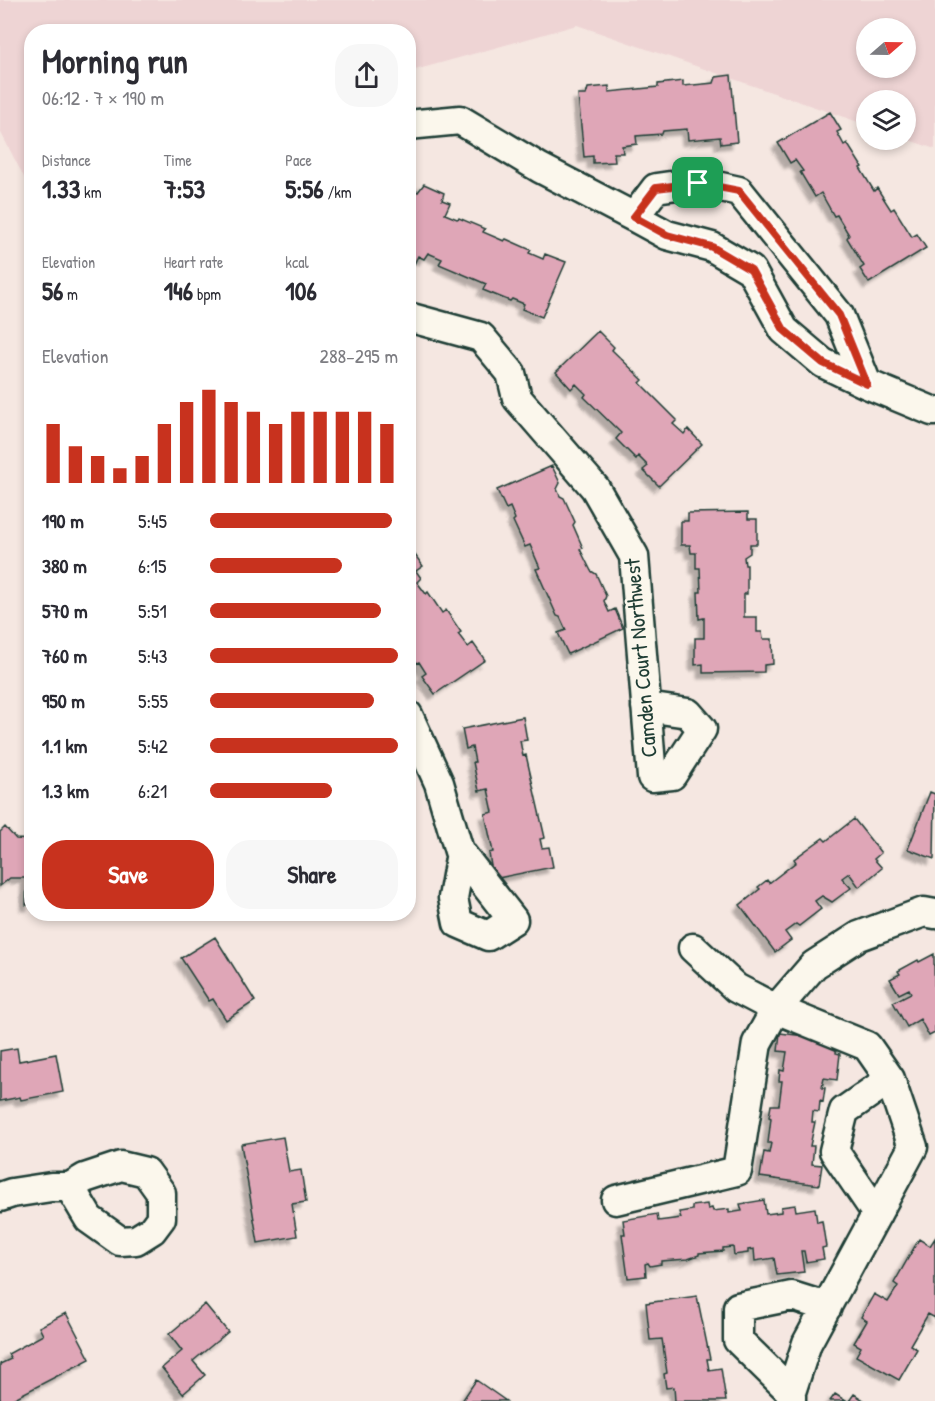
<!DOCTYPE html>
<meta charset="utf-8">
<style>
body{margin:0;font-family:"Patrick Hand",sans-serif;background:#f7f7f7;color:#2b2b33;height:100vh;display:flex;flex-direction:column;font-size:22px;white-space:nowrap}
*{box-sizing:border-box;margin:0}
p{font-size:20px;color:#7c7c81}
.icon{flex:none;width:33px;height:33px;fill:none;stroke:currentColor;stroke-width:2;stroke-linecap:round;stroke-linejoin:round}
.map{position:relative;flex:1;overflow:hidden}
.panel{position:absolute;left:24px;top:24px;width:392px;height:897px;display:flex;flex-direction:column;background:#fff;border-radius:24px;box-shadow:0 3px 9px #0003}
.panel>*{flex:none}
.needle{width:39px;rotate:70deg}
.buttons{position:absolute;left:856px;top:18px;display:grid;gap:12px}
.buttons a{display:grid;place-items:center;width:60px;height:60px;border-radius:50%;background:#fff;box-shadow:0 3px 9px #0003;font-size:30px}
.pin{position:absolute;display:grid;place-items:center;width:51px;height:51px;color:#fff;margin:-26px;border-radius:12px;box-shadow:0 3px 9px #0006}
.round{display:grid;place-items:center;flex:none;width:63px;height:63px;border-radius:24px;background:#f7f7f7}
.overview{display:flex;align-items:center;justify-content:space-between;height:102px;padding:0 18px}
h1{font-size:33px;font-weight:700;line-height:45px}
.figures{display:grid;grid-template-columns:repeat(3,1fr);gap:9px;height:102px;padding:6px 18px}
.figures div{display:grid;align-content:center}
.figures b{font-size:26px;font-weight:700}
.figures small{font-size:16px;font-weight:400}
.figures p{font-size:16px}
.chart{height:168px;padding:12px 18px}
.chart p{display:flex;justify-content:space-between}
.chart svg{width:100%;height:108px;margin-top:6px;stroke:#c8321e;stroke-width:6}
.button{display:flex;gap:12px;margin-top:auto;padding:12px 18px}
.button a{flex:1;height:69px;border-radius:24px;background:#c8321e;color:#fff;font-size:24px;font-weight:700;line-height:69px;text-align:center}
.button a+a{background:#f7f7f7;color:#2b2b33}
ul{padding:0 18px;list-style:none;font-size:20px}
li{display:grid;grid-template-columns:96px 72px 1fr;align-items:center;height:45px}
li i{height:15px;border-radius:8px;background:#c8321e}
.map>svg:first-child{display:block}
.built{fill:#eed4d4;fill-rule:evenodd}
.building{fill:#dfa6b7;stroke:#1f3d34;stroke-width:1.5;filter:url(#shadow)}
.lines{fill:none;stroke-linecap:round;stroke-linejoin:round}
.minor-casing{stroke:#1f3d34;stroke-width:33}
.minor{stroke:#fbf7ec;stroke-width:28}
.route-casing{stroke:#fff;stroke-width:12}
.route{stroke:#c8321e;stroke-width:8}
.labels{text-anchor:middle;stroke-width:5;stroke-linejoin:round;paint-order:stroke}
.street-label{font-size:22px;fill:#1f3d34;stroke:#fbf7ec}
</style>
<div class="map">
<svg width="935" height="1401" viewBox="0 0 935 1401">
<defs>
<filter id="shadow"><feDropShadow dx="-5.5" dy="5.5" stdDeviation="1.5" flood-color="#0004"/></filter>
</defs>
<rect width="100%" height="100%" fill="#f5e7e1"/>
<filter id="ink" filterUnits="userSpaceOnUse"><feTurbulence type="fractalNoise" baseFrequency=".0167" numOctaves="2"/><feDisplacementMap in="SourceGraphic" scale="12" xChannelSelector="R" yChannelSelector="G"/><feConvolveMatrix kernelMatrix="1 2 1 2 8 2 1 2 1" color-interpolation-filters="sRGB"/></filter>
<g filter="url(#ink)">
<path class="built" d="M0 0H935V149L906 139V100H867V125L577 25 408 72V32H32L31 178 25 179 0 131ZM867 28H906V68H867Z"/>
<path class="building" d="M731 75 737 142 721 144 720 137 688 140 687 129 663 131 662 134 636 136 637 144 622 146 623 153H614L615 162 593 163V156L584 157 578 95H586L588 88 609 86V92L658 87V84L683 81V86L714 83 716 77Z
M830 112 841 130 837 132 844 145 847 143 862 167 860 168 874 191 877 188 891 210 894 208 912 237 917 234 926 248 869 283 860 269 864 266 847 238 849 235 837 215 834 216 821 193 815 197 800 172 803 171 795 160 790 163 778 143Z
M424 184 444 193 442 200 450 203 445 214 457 219 459 218 485 229 483 232 504 241 506 239 531 250 529 253 543 259 545 254 566 262 542 317 522 309 524 304 512 299 510 301 483 290 486 284 439 264 442 259 428 253 424 259 418 256 414 264 408 262V200L413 190 418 192Z
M598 331 614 347 612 350 643 380 640 383 677 420 673 424 684 434 688 429 702 444 659 486 643 470 648 466 638 456 636 459 616 439 621 433 584 397 586 394 576 384 571 389 556 372Z
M552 466 560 483 557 489 560 496 564 498 575 522 573 525 583 548 580 549 591 571 596 574 606 596 604 601 609 612 615 609 623 628 568 654 558 633 566 630 560 617 557 616 536 569 540 568 530 545 525 547 513 521 515 519 510 507 506 509 497 490Z
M748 512V519H757V544H750V553L744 557 745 565H747V594H744V617H757V632H762L763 639H772L773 664 764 665V672L703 673V664L695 665V638H704V618L699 619 698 592H701L700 568H696V553H691L690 545H681V521H688V513Z
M410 548 423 566 416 571 421 578 417 582 426 594 428 592 442 613 446 610 461 632 458 634 468 647 473 643 485 660 435 694 422 676 426 673 419 662 417 663 408 651V549Z
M523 717 527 740 520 741 523 756 526 755 545 838 540 839 542 848 549 847 553 867 493 879 489 853 493 852 485 814 493 812 488 789 479 791 473 762H475L472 747 466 749 462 729Z
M930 792 935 794 934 859 908 849Z
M854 819 881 853 874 859 882 868 859 887 849 873 842 878 851 888 832 902 822 896 815 901 821 909 799 926 796 924 785 932 791 940 775 952 740 905 760 889 758 887 767 880 769 883 796 862 794 859 823 838 826 841Z
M5 827 16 839 32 840V905H26L27 878H10L0 886V832Z
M215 937 255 1001 226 1020 213 999 209 1001 181 958Z
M934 954 935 1033 929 1036 920 1019 907 1027 893 1002 911 993 909 989 899 994 890 979 900 974 898 971 918 960 919 962Z
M780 1033 837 1040 836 1053 840 1054 837 1080 824 1078 822 1088H825L823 1102 820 1101 819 1112 813 1111 812 1122H815L810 1146H814L812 1164 822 1165 819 1185 760 1177 764 1152 769 1153 771 1143H768L771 1118 769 1117 771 1105H779L782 1081H779L780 1070 784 1071 787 1052 778 1051Z
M17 1048 19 1061 56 1054 63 1092 21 1100 20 1097 0 1101V1051Z
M283 1137 289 1172 301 1170 306 1202 292 1204 297 1236 258 1243 241 1144Z
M764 1200 766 1214 781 1212V1207L795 1205 796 1211 815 1208 817 1222 822 1221 826 1247 822 1248 824 1259 806 1262 804 1251H801L804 1272 777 1275 774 1258 755 1261 754 1249 748 1250V1253L734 1255 733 1247 723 1248V1251L699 1253V1255L688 1259 661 1261V1264L650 1266 648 1263 645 1264 646 1276 628 1278 622 1234H625L623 1220 657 1214 658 1221 681 1218 679 1212 692 1210V1206L707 1204 708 1209 712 1208 713 1211 729 1209V1213L742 1211 740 1204Z
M935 1238V1318L928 1314 910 1345 917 1349 899 1380 856 1356 861 1347 854 1343 867 1321 861 1317 874 1294 888 1302 898 1286 894 1283 919 1239 930 1246Z
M697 1296 710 1359H707L709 1370 721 1368 726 1401H675L674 1387 666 1388 664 1374 667 1373 662 1339 650 1340 646 1303Z
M205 1304 228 1332 193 1361 205 1375 183 1394 162 1368 182 1351 169 1334Z
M66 1313 90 1359 9 1401H1L0 1398V1364L11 1359 8 1354 43 1335 39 1327Z
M476 1380 506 1401H462Z
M835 1394 846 1401H830Z
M854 1394 865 1401H849Z"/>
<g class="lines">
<defs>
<path id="minor" d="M408 125 460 120 540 168 634 217 656 188 698 182 739 191 839 315 867 384 932 411H935
M634 217 667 235 712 247 751 270 784 330 823 363 867 384
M408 317 481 337 511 373 517 398 595 488 634 556 652 777 672 775 702 729 688 713 646 707
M408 715 439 783 459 851 513 920 488 936 458 923 453 898 461 853
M0 1197 12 1193 51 1187H70L85 1178 121 1166 146 1172 161 1193V1218L152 1230 136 1240 120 1241 89 1219 70 1187
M616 1200 737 1171 757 1043 776 1009 736 988 693 948
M877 1214 834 1151 844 1111 890 1079
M791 1392 738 1340V1307L792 1296 827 1307
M791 1401V1392L807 1343 913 1147 890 1079 867 1046 776 1009 814 965 859 936 924 912 935 914"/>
</defs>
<use href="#minor" class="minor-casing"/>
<use href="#minor" class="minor"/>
</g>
</g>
<g class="lines" filter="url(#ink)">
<defs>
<path id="route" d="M698 183 739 191 839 315 867 384 823 363 784 330 751 270 712 247 667 235 634 217 656 188Z"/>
</defs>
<use href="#route" class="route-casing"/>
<use href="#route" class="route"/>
</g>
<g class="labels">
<g class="street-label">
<text transform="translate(640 658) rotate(-95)" y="8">Camden Court Northwest</text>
</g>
</g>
</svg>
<div class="buttons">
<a><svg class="needle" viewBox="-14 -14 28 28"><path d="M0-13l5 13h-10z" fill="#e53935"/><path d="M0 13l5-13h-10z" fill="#7c7c81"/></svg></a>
<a><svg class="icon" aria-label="layers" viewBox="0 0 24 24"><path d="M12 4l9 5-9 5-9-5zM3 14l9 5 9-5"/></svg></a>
</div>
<div class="pin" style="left:698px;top:183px;background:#1e9e55"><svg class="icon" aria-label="arrive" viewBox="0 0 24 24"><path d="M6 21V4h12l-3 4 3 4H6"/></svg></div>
<section class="panel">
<div class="overview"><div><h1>Morning run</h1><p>06:12 · 7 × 190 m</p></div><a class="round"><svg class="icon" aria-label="share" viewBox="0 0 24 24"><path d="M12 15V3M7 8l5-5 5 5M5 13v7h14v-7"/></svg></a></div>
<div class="figures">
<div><p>Distance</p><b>1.33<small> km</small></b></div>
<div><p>Time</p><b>7:53</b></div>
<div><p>Pace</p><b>5:56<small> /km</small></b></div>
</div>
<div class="figures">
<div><p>Elevation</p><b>56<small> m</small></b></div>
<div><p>Heart rate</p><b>146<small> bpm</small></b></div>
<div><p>kcal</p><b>106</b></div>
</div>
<div class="chart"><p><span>Elevation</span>288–295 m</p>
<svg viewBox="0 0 160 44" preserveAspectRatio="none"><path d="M5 44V20M15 44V29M25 44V33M35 44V38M45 44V33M55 44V20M65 44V11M75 44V6M85 44V11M95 44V15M105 44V20M115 44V15M125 44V15M135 44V15M145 44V15M155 44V20"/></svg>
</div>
<ul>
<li><b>190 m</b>5:45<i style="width:97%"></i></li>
<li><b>380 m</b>6:15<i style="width:70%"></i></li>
<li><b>570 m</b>5:51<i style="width:91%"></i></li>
<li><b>760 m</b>5:43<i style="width:100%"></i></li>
<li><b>950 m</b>5:55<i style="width:87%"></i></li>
<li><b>1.1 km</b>5:42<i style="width:100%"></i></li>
<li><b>1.3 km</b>6:21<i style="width:65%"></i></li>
</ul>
<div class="button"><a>Save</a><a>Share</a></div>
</section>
</div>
